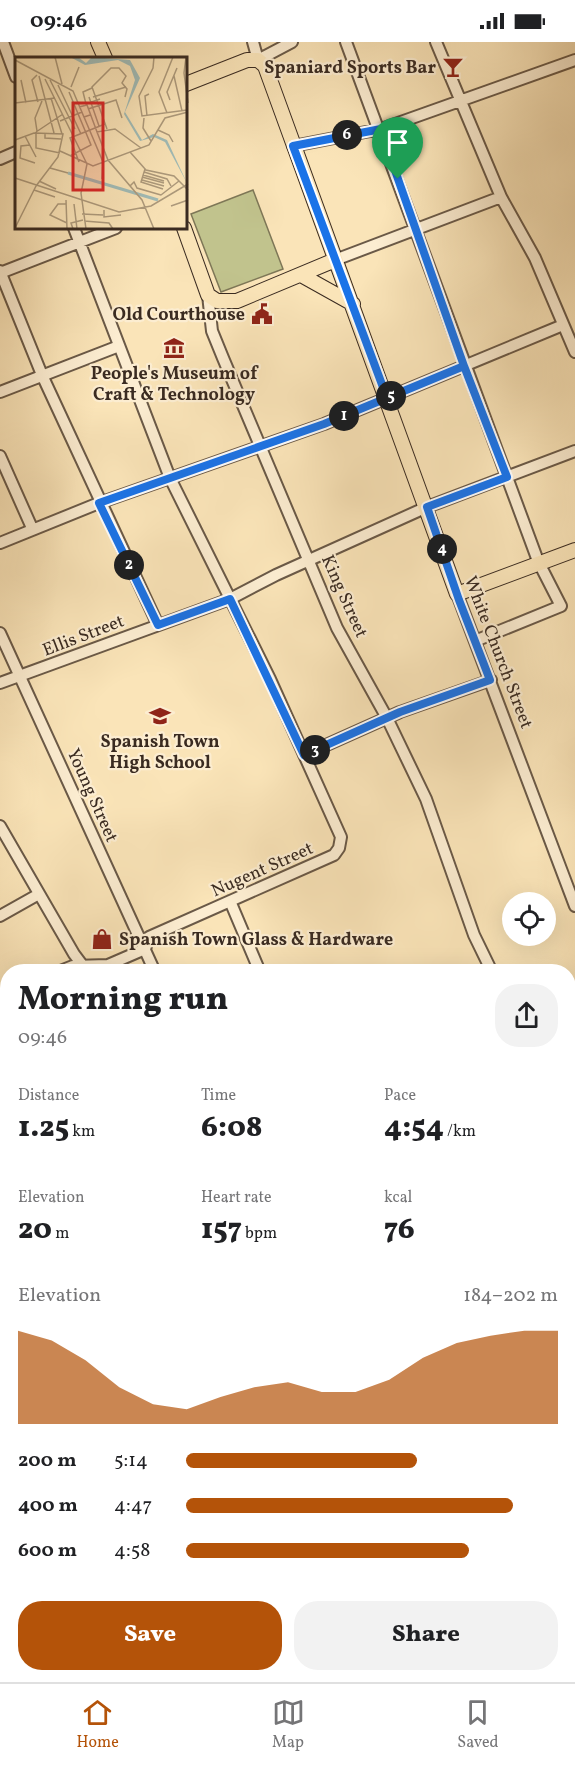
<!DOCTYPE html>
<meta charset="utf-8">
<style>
body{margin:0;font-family:Vollkorn,serif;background:#f2f2f2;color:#202124;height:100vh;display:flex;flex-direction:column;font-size:22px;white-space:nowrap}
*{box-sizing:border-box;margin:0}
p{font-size:20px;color:#757577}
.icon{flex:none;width:33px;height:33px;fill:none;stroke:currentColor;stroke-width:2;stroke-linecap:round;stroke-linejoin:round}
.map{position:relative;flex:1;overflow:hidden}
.panel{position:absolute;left:0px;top:922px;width:576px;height:718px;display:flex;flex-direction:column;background:#fff;border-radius:24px 24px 0 0;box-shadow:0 6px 24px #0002}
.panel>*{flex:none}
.tools{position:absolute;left:502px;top:850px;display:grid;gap:12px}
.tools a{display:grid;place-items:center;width:54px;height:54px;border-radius:50%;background:#fff;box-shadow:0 6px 24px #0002;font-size:30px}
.pin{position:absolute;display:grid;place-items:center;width:51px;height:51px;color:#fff;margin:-62px -26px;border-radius:50% 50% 50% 0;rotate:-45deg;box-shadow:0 0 6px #0007}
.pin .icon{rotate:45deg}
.km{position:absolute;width:30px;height:30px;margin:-15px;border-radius:50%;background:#222;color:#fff;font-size:16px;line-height:30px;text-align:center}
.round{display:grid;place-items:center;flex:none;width:63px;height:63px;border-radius:24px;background:#f2f2f2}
.headline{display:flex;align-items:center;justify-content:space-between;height:102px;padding:0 18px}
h1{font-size:33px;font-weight:800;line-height:45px}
.metrics{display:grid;grid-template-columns:repeat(3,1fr);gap:9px;height:102px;padding:6px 18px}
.metrics div{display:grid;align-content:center}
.metrics b{font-size:30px;font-weight:800}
.metrics small{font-size:16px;font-weight:400}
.metrics p{font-size:16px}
.chart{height:168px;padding:12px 18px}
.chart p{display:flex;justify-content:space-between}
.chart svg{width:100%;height:108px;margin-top:6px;fill:#b45309;opacity:.7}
.cta{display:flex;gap:12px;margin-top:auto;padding:12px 18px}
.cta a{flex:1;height:69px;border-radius:24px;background:#b45309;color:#fff;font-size:24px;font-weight:800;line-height:69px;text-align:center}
.cta a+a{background:#f2f2f2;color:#202124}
ul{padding:0 18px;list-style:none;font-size:20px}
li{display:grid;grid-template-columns:96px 72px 1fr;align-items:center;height:45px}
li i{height:15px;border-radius:8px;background:#b45309}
.status{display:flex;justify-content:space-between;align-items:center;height:42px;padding:0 30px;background:#fff;direction:ltr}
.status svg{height:16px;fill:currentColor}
.menu{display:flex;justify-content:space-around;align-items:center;height:84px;border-top:2px solid #e0e0e0;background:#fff;font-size:16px;color:#757577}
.menu a{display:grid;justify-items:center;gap:3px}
.menu .on{color:#b45309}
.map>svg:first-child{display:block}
.green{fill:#c1c38d;stroke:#7e7757;stroke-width:1.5}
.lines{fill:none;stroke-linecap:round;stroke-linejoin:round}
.canal{stroke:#a1bcb7;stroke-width:12}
.minor-casing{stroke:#6a5947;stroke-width:14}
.major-casing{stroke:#3a2b21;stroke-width:16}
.minor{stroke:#fcedd1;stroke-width:10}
.major{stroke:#fae4b8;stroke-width:14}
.rail{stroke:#3a2b21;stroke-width:3;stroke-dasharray:10 10;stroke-linecap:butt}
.route-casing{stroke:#fff;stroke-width:12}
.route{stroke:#1a73e8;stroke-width:8}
.labels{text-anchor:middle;stroke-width:4.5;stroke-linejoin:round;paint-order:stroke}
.poi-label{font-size:18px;font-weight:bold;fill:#3a2b21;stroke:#fcedd1;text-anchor:end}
.street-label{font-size:18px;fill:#3a2b21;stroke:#fcedd1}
.inset-river{fill:none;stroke:#a1bcb7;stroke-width:3}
.inset-road{fill:none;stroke:#ad9a7c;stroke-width:1.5}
.view{fill:#d62828;fill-opacity:0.15;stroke:#d62828;stroke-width:3}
.inset-edge{fill:none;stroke:#3a2b21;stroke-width:3}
</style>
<div class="status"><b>09:46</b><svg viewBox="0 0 49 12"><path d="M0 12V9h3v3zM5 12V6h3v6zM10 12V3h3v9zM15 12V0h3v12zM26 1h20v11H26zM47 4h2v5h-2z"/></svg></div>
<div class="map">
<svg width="575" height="1640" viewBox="0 0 575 1640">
<rect width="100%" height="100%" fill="#fae4b8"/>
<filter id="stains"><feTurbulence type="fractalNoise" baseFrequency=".00333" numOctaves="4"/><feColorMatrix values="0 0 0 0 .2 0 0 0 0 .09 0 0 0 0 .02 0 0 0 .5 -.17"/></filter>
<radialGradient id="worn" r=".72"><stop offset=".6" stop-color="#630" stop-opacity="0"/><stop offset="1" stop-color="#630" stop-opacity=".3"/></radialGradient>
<path class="green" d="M253 148 283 227 221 250 191 172Z"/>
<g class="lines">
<path class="canal" d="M0 1354 8 1356
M568 1525 575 1527"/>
<defs>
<path id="minor" d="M3 0 16 35
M253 0 258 18 292 0
M346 0 538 519 561 564 475 599
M436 0 501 155 535 216 575 310
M293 104 381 87 575 18
M0 117 16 110
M335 218 501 155
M0 229 42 333 158 583
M0 231 116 186
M208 253 212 289 223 316 337 586 387 676 426 757 474 893 492 930
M0 350 119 304
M0 414 32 486
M0 501 99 461 324 382 563 283
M457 552 575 864
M0 591 155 930
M0 641 230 557 276 533 427 465 575 409
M304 713 400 670 491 638
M0 784 74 912 86 928
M230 859 260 930
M0 874 39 852
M58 930 73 924 108 923 145 907 149 895 334 813 339 806 341 795 270 637 170 436 74 186
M0 961 8 957
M568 1084 575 1098
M568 1121 575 1133
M568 1289 575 1229
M173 1640V1634"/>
<path id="major" d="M98 0 105 16
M186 42 247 18H258L265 24 457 552 575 508
M184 186 208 253 217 259H237L335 218
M301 233 353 262
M0 1050 8 1055
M568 1115 575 1112"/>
</defs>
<use href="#minor" class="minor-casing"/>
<use href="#major" class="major-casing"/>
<use href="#minor" class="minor"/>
<use href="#major" class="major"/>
<path class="rail" d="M568 1455 575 1457"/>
</g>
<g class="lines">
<defs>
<path id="route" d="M398 137 464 324 324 382 99 461 158 583 230 557 304 713 400 670 490 638 459 558 427 465 507 435 464 324 387 356 293 104 381 87 398 137"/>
</defs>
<use href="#route" class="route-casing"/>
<use href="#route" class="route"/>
</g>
<defs>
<symbol id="bar-bare" viewBox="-9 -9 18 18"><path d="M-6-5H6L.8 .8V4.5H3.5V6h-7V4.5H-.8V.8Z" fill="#8f2418" stroke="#fcedd1" stroke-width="2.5" paint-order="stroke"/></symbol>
<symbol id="civic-bare" viewBox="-9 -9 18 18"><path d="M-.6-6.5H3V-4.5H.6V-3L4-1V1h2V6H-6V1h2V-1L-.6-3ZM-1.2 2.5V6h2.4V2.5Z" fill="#8f2418" stroke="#fcedd1" stroke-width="2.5" paint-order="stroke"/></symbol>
<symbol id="museum-bare" viewBox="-9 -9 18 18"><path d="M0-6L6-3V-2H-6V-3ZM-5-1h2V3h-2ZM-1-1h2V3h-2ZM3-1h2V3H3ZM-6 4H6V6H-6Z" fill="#8f2418" stroke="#fcedd1" stroke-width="2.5" paint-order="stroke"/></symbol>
<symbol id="school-bare" viewBox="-9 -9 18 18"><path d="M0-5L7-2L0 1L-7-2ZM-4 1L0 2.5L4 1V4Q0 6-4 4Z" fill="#8f2418" stroke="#fcedd1" stroke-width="2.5" paint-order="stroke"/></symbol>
<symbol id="shop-bare" viewBox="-9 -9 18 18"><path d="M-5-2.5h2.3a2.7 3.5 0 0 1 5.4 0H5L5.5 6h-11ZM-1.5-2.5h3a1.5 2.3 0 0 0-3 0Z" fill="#8f2418" stroke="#fcedd1" stroke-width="2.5" paint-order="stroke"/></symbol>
</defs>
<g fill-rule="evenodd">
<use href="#bar-bare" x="438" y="10" width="30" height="30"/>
<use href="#civic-bare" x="247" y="257" width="30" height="30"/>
<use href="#museum-bare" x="159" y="291" width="30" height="30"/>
<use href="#school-bare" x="145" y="659" width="30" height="30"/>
<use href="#shop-bare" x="87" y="882" width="30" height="30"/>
</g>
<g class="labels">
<g class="poi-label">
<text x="436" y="31">Spaniard Sports Bar</text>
<text x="245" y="278">Old Courthouse</text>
<text x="174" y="337" text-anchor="middle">People's Museum of<tspan x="174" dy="21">Craft &amp; Technology</tspan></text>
<text x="160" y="705" text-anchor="middle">Spanish Town<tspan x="160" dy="21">High School</tspan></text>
<text x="119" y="903" text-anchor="start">Spanish Town Glass &amp; Hardware</text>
</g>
<g class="street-label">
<text transform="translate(345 554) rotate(66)" y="6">King Street</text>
<text transform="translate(83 593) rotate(-21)" y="6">Ellis Street</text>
<text transform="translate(499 610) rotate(69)" y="6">White Church Street</text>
<text transform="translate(93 753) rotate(66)" y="6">Young Street</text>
<text transform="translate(262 827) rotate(-24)" y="6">Nugent Street</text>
</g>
</g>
<g transform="translate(15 15)">
<rect width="172" height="172" fill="#fae4b8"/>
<path d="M63 0 71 6 77 0 115 3 125 21 110 55 127 83 138 77 152 83 172 126 150 85 139 80 125 84 109 57 120 23 115 9 103 3 70 8 57 1Z" fill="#a1bcb7"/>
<path class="inset-river" d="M53 116 143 143"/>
<path class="inset-road" d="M40 0 47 27M139 0 138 11 124 39 127 59 172 53M171 0 169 16 173 46M0 3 58 34 69 60 75 58M22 18 17 23 23 45M24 19 39 76M159 19 167 54M30 22 72 107 66 136 71 172M6 23 11 46M35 23 60 72M43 28 66 77M56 30 64 10M77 31 68 35 71 47 85 42M54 35 76 88 55 99M74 40 84 69M78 40 111 30M36 41 47 77M155 43 152 35 162 11M0 46 40 41M64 50 72 48 82 75 100 72 126 91M73 52 101 43 107 61M152 56 144 35 158 0M132 59 130 39 134 37M69 60 88 105 87 122M129 61 128 71 136 84M45 64 67 55M92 72 77 30 96 11H104L111 19 107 26 112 32 110 40M143 73 154 78 158 85M22 74 20 61 27 44M21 75 48 57M21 75V91L45 96M82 75 93 103 127 143 139 172M30 76V81L46 82M10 79 21 100M0 83 19 76 48 77 43 100 21 129M15 88 6 89 5 101 20 106M45 94 78 109 134 88 150 61 173 55M115 95 131 113 159 119 173 133M64 105 55 81 90 67M35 111 53 116M130 112 126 125 148 132M129 115 152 122 156 129M128 118 149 124M127 120 149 126M0 121 104 155 136 149 173 127M127 123 149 129M24 124 41 132M115 129 119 125 122 131 146 138M19 133 40 140M146 138 164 124M51 143 52 172M51 147H43L35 158 52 166M59 147 62 172M156 149 173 143M89 153V160L106 158M67 157 88 158M69 164 94 166 98 172M0 171 21 129M58 172 56 166 68 163"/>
<path class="view" d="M58 46H88V133H58Z"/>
<rect width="172" height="172" class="inset-edge"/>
</g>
<rect width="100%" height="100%" filter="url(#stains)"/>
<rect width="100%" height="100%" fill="url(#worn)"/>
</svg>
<div class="tools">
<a><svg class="icon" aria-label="locate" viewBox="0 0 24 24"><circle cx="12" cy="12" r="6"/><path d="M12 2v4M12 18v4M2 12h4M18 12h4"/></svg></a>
</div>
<div class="pin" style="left:398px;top:137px;background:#1e9e55"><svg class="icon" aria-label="arrive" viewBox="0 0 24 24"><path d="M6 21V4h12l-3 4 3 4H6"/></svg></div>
<b class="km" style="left:344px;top:374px">1</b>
<b class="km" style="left:129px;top:523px">2</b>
<b class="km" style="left:315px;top:708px">3</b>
<b class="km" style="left:442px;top:507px">4</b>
<b class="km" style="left:391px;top:354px">5</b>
<b class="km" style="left:347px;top:93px">6</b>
<section class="panel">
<div class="headline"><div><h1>Morning run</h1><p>09:46</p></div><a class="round"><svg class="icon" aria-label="share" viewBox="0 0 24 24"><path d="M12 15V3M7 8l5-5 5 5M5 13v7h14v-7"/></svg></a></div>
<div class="metrics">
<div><p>Distance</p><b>1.25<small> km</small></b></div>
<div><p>Time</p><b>6:08</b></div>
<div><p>Pace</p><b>4:54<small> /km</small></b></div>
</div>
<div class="metrics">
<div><p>Elevation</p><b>20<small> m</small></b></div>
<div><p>Heart rate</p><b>157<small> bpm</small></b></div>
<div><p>kcal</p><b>76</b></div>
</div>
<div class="chart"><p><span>Elevation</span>184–202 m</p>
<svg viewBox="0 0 160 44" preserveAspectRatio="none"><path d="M0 44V6L10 10L20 18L30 29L40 36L50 38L60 33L70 29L80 27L90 31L100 31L110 26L120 17L130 11L140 8L150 6L160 6V44z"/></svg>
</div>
<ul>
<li><b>200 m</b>5:14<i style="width:62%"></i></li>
<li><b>400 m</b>4:47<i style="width:88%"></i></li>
<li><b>600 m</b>4:58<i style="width:76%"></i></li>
</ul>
<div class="cta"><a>Save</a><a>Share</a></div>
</section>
</div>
<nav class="menu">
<a class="on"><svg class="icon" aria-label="home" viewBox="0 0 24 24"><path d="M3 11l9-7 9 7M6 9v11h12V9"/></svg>Home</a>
<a><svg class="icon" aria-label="map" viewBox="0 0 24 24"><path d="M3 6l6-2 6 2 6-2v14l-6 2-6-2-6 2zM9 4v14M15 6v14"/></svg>Map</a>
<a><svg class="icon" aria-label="saved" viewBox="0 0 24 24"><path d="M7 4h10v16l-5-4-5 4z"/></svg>Saved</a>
</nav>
